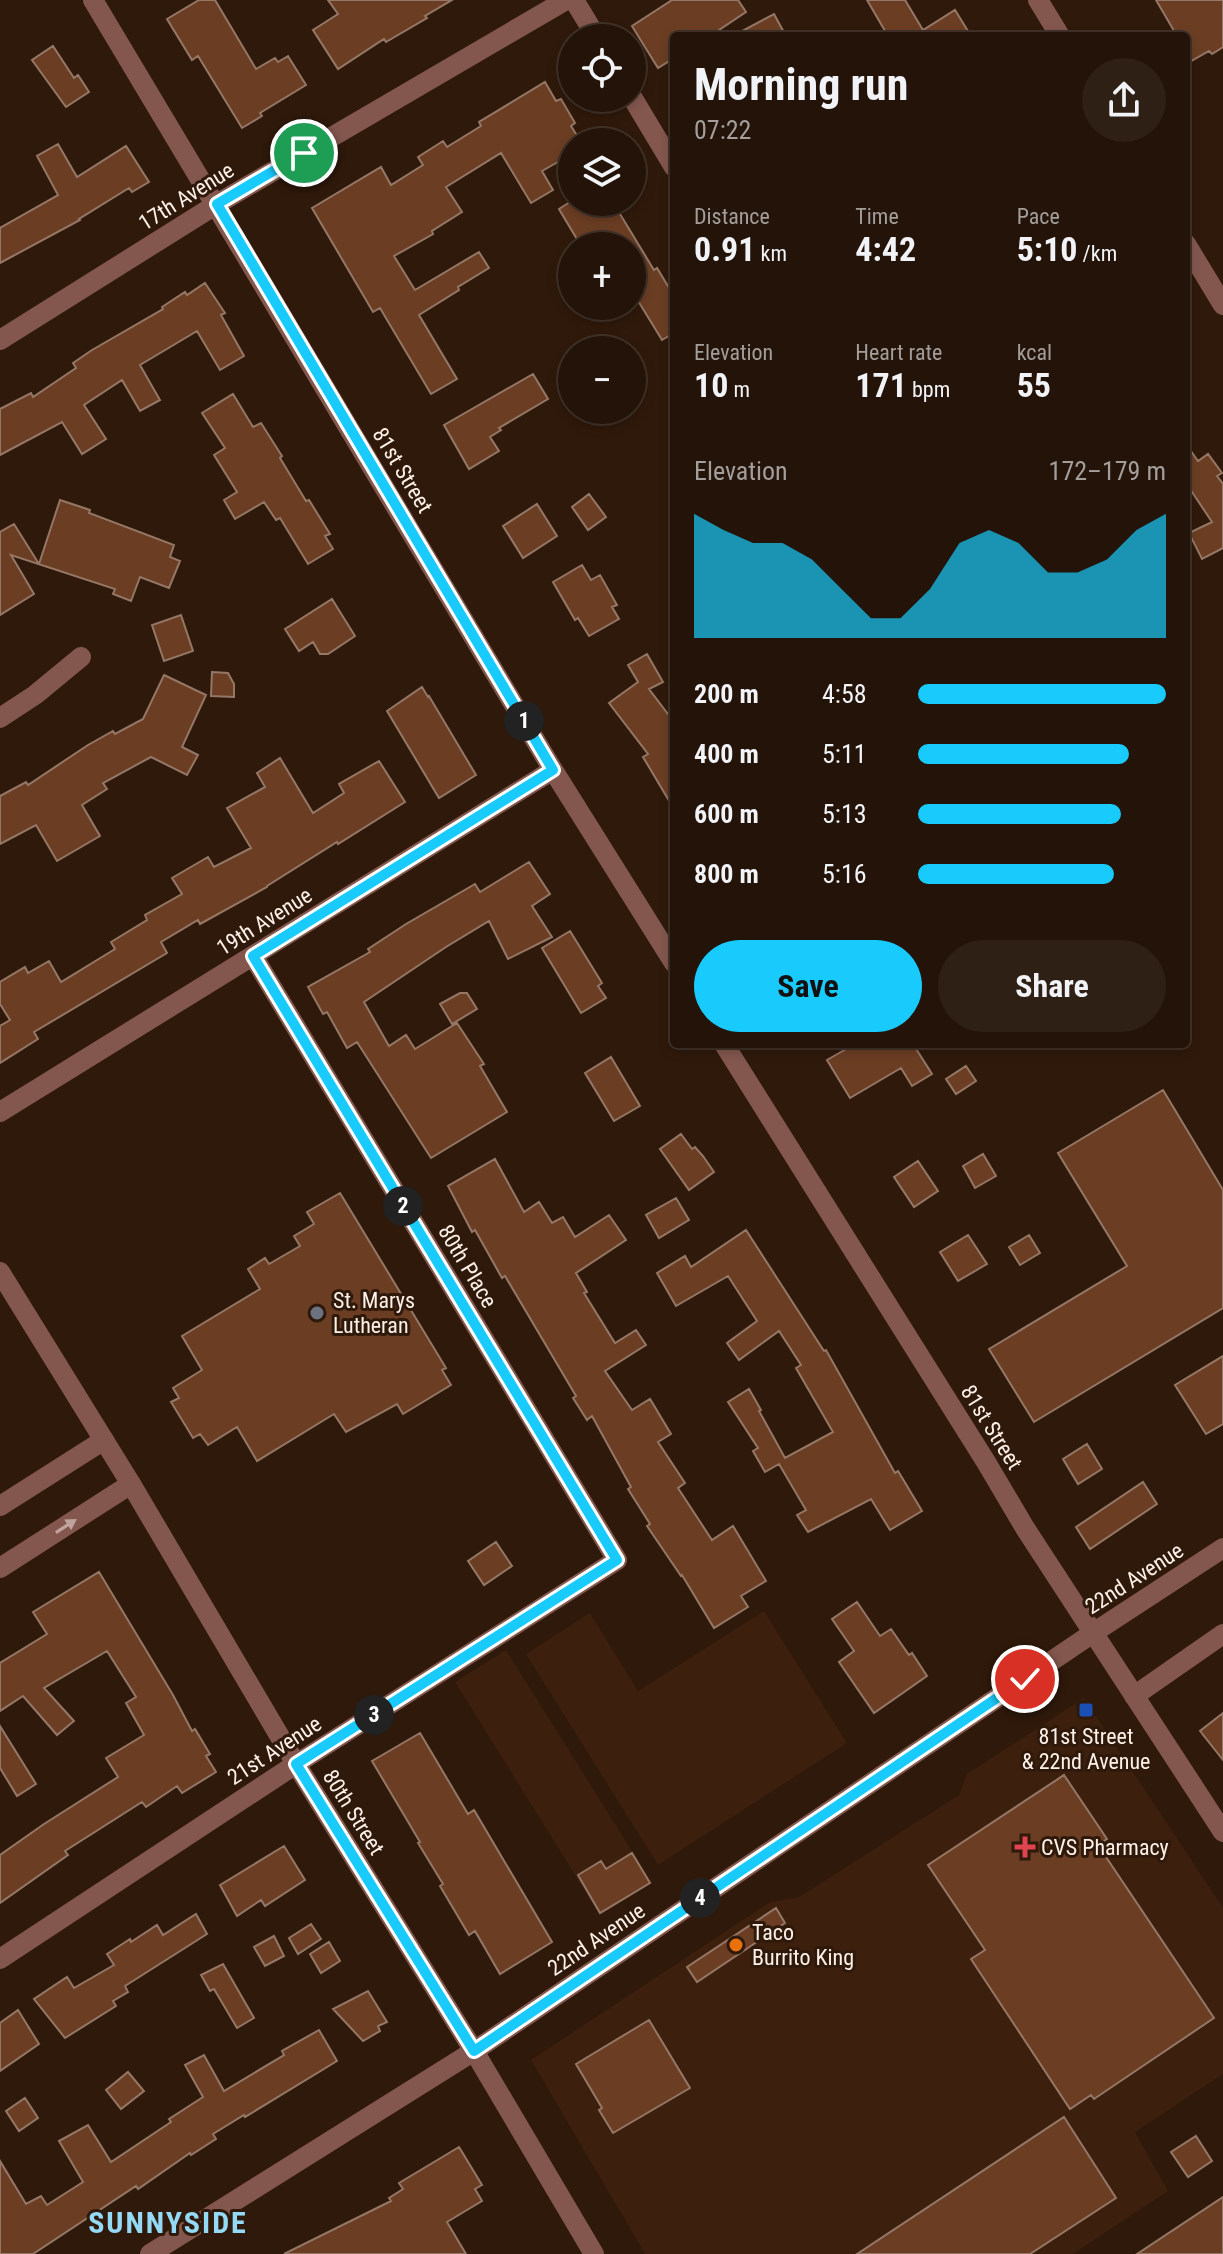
<!DOCTYPE html>
<meta charset="utf-8">
<style>
body{margin:0;font-family:"Roboto Condensed",sans-serif;background:#2f2016;color:#f1f3f6;height:100vh;display:flex;flex-direction:column;font-size:30px;white-space:nowrap}
*{box-sizing:border-box;margin:0}
p{font-size:26px;color:#a39e9c}
.icon{flex:none;width:44px;height:44px;fill:none;stroke:currentColor;stroke-width:2;stroke-linecap:round;stroke-linejoin:round}
.map{position:relative;flex:1;overflow:hidden}
.sheet{position:absolute;left:670px;top:32px;width:520px;height:1016px;display:flex;flex-direction:column;background:#231308;border-radius:8px;box-shadow:0 4px 12px #0003,0 0 0 2px #403229}
.sheet>*{flex:none}
.tools{position:absolute;left:558px;top:24px;display:grid;gap:16px}
.tools a{display:grid;place-items:center;width:88px;height:88px;border-radius:50%;background:#231308;box-shadow:0 4px 12px #0003,0 0 0 2px #403229;font-size:40px}
.pin{position:absolute;display:grid;place-items:center;width:68px;height:68px;color:#fff;margin:-34px;border:4px solid #fff;border-radius:50%;box-shadow:0 2px 8px #0007}
.km{position:absolute;width:40px;height:40px;margin:-20px;border-radius:50%;background:#222;color:#fff;font-size:22px;line-height:40px;text-align:center}
.round{display:grid;place-items:center;flex:none;width:84px;height:84px;border-radius:42px;background:#2f2016}
.summary{display:flex;align-items:center;justify-content:space-between;height:136px;padding:0 24px}
h1{font-size:44px;font-weight:700;line-height:60px}
.figures{display:grid;grid-template-columns:repeat(3,1fr);gap:12px;height:136px;padding:8px 24px}
.figures div{display:grid;align-content:center}
.figures b{font-size:34px;font-weight:700}
.figures small{font-size:22px;font-weight:400}
.figures p{font-size:22px}
.chart{height:224px;padding:16px 24px}
.chart p{display:flex;justify-content:space-between}
.chart svg{width:100%;height:144px;margin-top:8px;fill:#19cafc;opacity:.7}
.primary-button{display:flex;gap:16px;margin-top:auto;padding:16px 24px}
.primary-button a{flex:1;height:92px;border-radius:48px;background:#19cafc;color:#111;font-size:32px;font-weight:700;line-height:92px;text-align:center}
.primary-button a+a{background:#2f2016;color:#f1f3f6}
ul{padding:0 24px;list-style:none;font-size:26px}
li{display:grid;grid-template-columns:128px 96px 1fr;align-items:center;height:60px}
li i{height:20px;border-radius:10px;background:#19cafc}
.map>svg:first-child{display:block}
.built{fill:#3c1f0d}
.building{fill:#6b3e23;stroke:#947766;stroke-width:2}
.lines{fill:none;stroke-linecap:round;stroke-linejoin:round}
.minor{stroke:#83574e;stroke-width:20}
.tertiary{stroke:#83574e;stroke-width:20}
.oneway{fill:#c0a49c}
.route-casing{stroke:#fff;stroke-width:16}
.route{stroke:#19cafc;stroke-width:10}
.worship-dot{fill:#6b7280;stroke:#2f190a;stroke-width:3}
.transit-dot{fill:#1a4fb4;stroke:#2f190a;stroke-width:3}
.health-dot{fill:#e0444e;stroke:#2f190a;stroke-width:3}
.food-dot{fill:#e8710a;stroke:#2f190a;stroke-width:3}
.labels{text-anchor:middle;stroke-width:6;stroke-linejoin:round;paint-order:stroke}
.street-label{font-size:22px;fill:#fef1e9;stroke:#2f190a}
.poi-label{font-size:22px;fill:#fef1e9;stroke:#2f190a;text-anchor:start}
.district-label{font-size:30px;font-weight:bold;letter-spacing:2px;fill:#94daf6;stroke:#2f190a}
</style>
<div class="map">
<svg width="1223" height="2254" viewBox="0 0 1223 2254">
<rect width="100%" height="100%" fill="#2f190a"/>
<path class="built" d="M764 1611 847 1743 658 1865 526 1654 590 1613 638 1691Z
M506 1650 652 1883 600 1915 455 1682Z
M1084 1698 1223 1908V2074L1135 2132 1168 2191 1073 2254H645L531 2060 770 1902 799 1897 959 1795 967 1774Z"/>
<path class="building" d="M199 0H215L256 69 275 58 278 62 288 56 306 85 260 113 262 116 242 128 198 56 192 60 167 19Z
M328 0H452L425 16 427 18 386 42 384 39 338 69 313 30 338 14Z
M672 0H738L746 12 710 36H674V58L658 68 632 26Z
M867 0H905L923 30 955 10 971 36H888Z
M1156 0H1223V47L1212 54 1209 51 1186 64V36H1177Z
M774 14 786 36H733Z
M53 46 74 78 78 75 89 92 66 107 32 60Z
M545 82 556 101 561 99 575 123 571 126 581 142H572V154L542 171 553 190 531 203 501 153 446 187 462 212 432 231 433 234 394 256 415 290 479 252 489 268 458 287 459 290 419 315 457 379 431 394 380 308 373 312 312 208 381 167 391 185 423 165 418 157 443 141 447 147 481 126 479 122Z
M58 144 77 177 126 146 149 182 132 192 129 188 79 219 80 220 0 263V228L58 195 37 156Z
M570 202H594L603 217 617 209 654 270 657 268 674 296V333L662 340 632 291V246H581L559 209Z
M205 283 225 313 221 315 244 356 220 370 197 331 140 365 160 400 140 411 122 380 84 405 106 439 82 454 62 422 0 455V409L31 393 33 397 76 368 73 363 92 350 163 309 162 307 185 292 187 295Z
M533 374 548 399 499 428 501 430 490 437 499 451 469 469 444 425Z
M233 394 253 427 261 423 282 456 280 458 306 501 309 500 330 534 325 536 333 549 308 564 280 518 276 520 264 502 235 519 224 500 237 492 214 455 225 448 202 413Z
M1186 444 1198 461 1208 454 1222 473 1217 476 1223 484V548L1202 559 1189 533 1212 522 1186 483Z
M589 494 606 517 588 530 572 507Z
M60 500 90 510 89 513 174 545 170 557 180 561 169 588 140 577 131 601 113 594 115 589 11 555 34 594 0 615V532L14 524 39 564Z
M537 504 557 536 523 558 503 526Z
M582 565 591 580 600 575 617 605 612 607 619 619 589 636 578 618 575 620 553 582Z
M332 599 355 636 328 654H320L313 642 299 651 285 629Z
M181 615 193 651 164 661 152 625Z
M647 654 663 682 649 689 674 722V809L643 757 648 754 609 703 638 682 628 665Z
M212 672 228 673 234 684V697L211 696Z
M164 675 206 695 182 747 198 755 187 775 151 757 103 783 107 789 82 805 100 836 57 861 36 825 0 844V796L26 782 28 785 88 745 113 731 115 734 143 719Z
M422 687 428 697 429 696 476 775 439 798 387 711Z
M280 758 313 813 344 793 339 784 379 761 405 802 338 844 337 842 267 886V887L200 924 198 920 161 942 167 953 34 1032 38 1039 0 1063V1026L10 1020 0 1004V982L25 967 28 973 49 961 61 982 115 949 111 942 147 920 145 915 182 894 172 878 208 857 214 867 251 848 227 808 265 787 257 773Z
M529 862 550 894 532 906 552 937 508 959 489 921 446 947 364 1002 389 1046 406 1035 415 1049 457 1023 484 1064 480 1066 507 1112 431 1158 357 1042 347 1048 327 1012 323 1014 308 987 370 952 368 949 406 924 475 884 480 892Z
M570 931 602 983 598 986 606 998 581 1013 542 948Z
M460 993H467L477 1009 452 1024 440 1004Z
M855 1044H913L932 1074 912 1086 901 1068 850 1098 827 1060Z
M611 1057 640 1106 614 1121 585 1073Z
M966 1066 976 1081 956 1094 946 1079Z
M1163 1090 1223 1190V1308L1034 1422 989 1349 1127 1266 1058 1153Z
M681 1134 692 1149 695 1147 703 1156 714 1172 689 1190 660 1149Z
M983 1154 996 1176 975 1188 963 1166Z
M495 1159 524 1212 539 1202 552 1223 563 1217 575 1237 609 1215 626 1240 576 1273 587 1292 584 1293 615 1343 636 1330 646 1345 605 1371 632 1410 650 1399 671 1434 658 1442 685 1483 678 1488 712 1540 733 1526 766 1581 741 1596 748 1607 714 1628 682 1575 681 1576 647 1526 650 1524 628 1489 631 1487 592 1416 587 1420 573 1398 576 1396 505 1276 502 1278 475 1230 472 1232 448 1186Z
M918 1161 938 1191 914 1207 894 1177Z
M340 1193 446 1368 442 1370 451 1385 403 1414 397 1404 346 1432 334 1414 257 1461 237 1427 208 1445 200 1434 193 1438 171 1402 179 1398 173 1388 202 1370 182 1336 260 1289 248 1269 265 1258 269 1264 300 1246 294 1236 314 1224 307 1212Z
M676 1198 689 1220 659 1238 646 1215Z
M746 1230 824 1351 826 1350 895 1473 898 1471 922 1511 890 1530 871 1499 808 1532 797 1515 806 1510 779 1464 765 1472 753 1451 758 1448 728 1402 749 1389 761 1410 759 1411 785 1458 833 1432 796 1368 801 1365 779 1331 739 1360 727 1343 757 1321 728 1276 676 1306 657 1273 685 1256 691 1267Z
M968 1235 987 1264 958 1281 940 1252Z
M1029 1235 1040 1253 1020 1265 1009 1247Z
M1223 1356V1424L1206 1434 1175 1385Z
M1087 1444 1102 1469 1078 1484 1063 1459Z
M1143 1482 1157 1504 1090 1549 1076 1527Z
M496 1542 512 1566 484 1585 468 1561Z
M99 1572 173 1695 192 1731 195 1729 210 1754 206 1756 216 1772 182 1793 177 1786 146 1807 142 1802 65 1851 68 1855 0 1903V1855L44 1824 118 1777 106 1758 144 1735 126 1703 136 1697 107 1651 44 1688 74 1721 57 1735 23 1696 0 1711V1663L47 1634 33 1612Z
M857 1602 880 1636 891 1629 909 1655 912 1653 927 1676 874 1713 839 1662 854 1651 832 1619Z
M1223 1713V1760L1200 1731Z
M0 1726 36 1784 17 1796 0 1768Z
M420 1733 468 1814 474 1810 552 1942 500 1974 475 1931 469 1935 440 1886 443 1884 418 1843 420 1842 372 1761Z
M1064 1775 1107 1839 1098 1845 1214 2018 1094 2099 1091 2095 1070 2109 971 1959 985 1950 928 1865Z
M284 1846 305 1880 265 1906 261 1900 237 1916 220 1885Z
M632 1853 650 1883 600 1913 578 1875 601 1861 606 1869Z
M776 1908 785 1923 697 1982 687 1967Z
M196 1914 207 1934 125 1986 128 1992 113 2001 116 2006 65 2038 34 1999 67 1977 74 1988 114 1965 107 1954 130 1939 131 1942 157 1925 163 1935Z
M311 1924 321 1939 298 1954 289 1938Z
M274 1936 284 1956 265 1966 254 1947Z
M329 1942 340 1961 321 1973 310 1954Z
M223 1964 254 2018 237 2028 214 1989 210 1991 201 1975Z
M368 1991 387 2022 378 2026 380 2031 363 2041 333 2009Z
M18 2010 39 2044 0 2071V2023Z
M649 2020 690 2088 613 2133 599 2110 602 2108 576 2064Z
M319 2030 337 2061 245 2117 244 2115 213 2134 216 2139 191 2155 190 2153 138 2189 136 2186 33 2254H0V2161L26 2204 41 2196 47 2205 83 2182 59 2141 88 2125 111 2162 171 2122 169 2119 203 2097 185 2065 204 2055 224 2091 284 2055 282 2051Z
M128 2072 144 2091 121 2109 106 2090Z
M25 2098 38 2118 19 2131 6 2111Z
M1064 2117 1116 2198 1030 2254H857Z
M1196 2136 1212 2161 1188 2177 1171 2152Z
M459 2147 482 2185 475 2189 482 2201 447 2222 466 2254H284L391 2201 389 2198 403 2189 399 2183Z
M1223 2197V2254H1137Z"/>
<g class="lines">
<path class="minor" d="M93 0 553 770 674 963
M574 0 597 38
M1038 0 1060 36
M632 97 674 167
M1186 244 1223 305
M0 340 217 204 566 0
M0 718 35 695 81 657
M724 1044 986 1462 1025 1528 1223 1832
M0 1112 553 770
M0 1506 104 1440
M0 1568 131 1484
M1134 1696 1223 1634
M0 1959 296 1764 617 1560 253 956"/>
<path class="tertiary" d="M0 1272 131 1484 296 1764 474 2051 594 2254
M150 2254 474 2051 1093 1633 1223 1548"/>
</g>
<defs><path id="oneway-solid" d="M-6-.8H1V-3.2L6.5 0L1 3.2V.8H-6Z" transform="scale(2)"/></defs>
<use class="oneway" href="#oneway-solid" transform="translate(66 1526) rotate(-33)"/>
<g class="lines">
<defs>
<path id="route" d="M304 153 217 204 553 770 253 956 617 1560 296 1764 474 2051 1025 1679"/>
</defs>
<use href="#route" class="route-casing"/>
<use href="#route" class="route"/>
</g>
<circle class="worship-dot" cx="317" cy="1313" r="8"/>
<rect class="transit-dot" x="1078" y="1702" width="16" height="16" rx="4"/>
<path class="health-dot" d="M1021 1835h8v8h8v8h-8v8h-8v-8h-8v-8h8z"/>
<circle class="food-dot" cx="736" cy="1945" r="8"/>
<g class="labels">
<g class="street-label">
<text transform="translate(186 196) rotate(-32)" y="8">17th Avenue</text>
<text transform="translate(403 470) rotate(59)" y="8">81st Street</text>
<text transform="translate(264 921) rotate(-32)" y="8">19th Avenue</text>
<text transform="translate(468 1266) rotate(59)" y="8">80th Place</text>
<text transform="translate(992 1427) rotate(58)" y="8">81st Street</text>
<text transform="translate(1134 1578) rotate(-33)" y="8">22nd Avenue</text>
<text transform="translate(274 1750) rotate(-33)" y="8">21st Avenue</text>
<text transform="translate(354 1812) rotate(58)" y="8">80th Street</text>
<text transform="translate(596 1939) rotate(-34)" y="8">22nd Avenue</text>
</g>
<g class="poi-label">
<text x="333" y="1308">St. Marys<tspan x="333" dy="25">Lutheran</tspan></text>
<text x="1086" y="1744" text-anchor="middle">81st Street<tspan x="1086" dy="25">&amp; 22nd Avenue</tspan></text>
<text x="1041" y="1855">CVS Pharmacy</text>
<text x="752" y="1940">Taco<tspan x="752" dy="25">Burrito King</tspan></text>
</g>
<g class="district-label">
<text x="168" y="2233">SUNNYSIDE</text>
</g>
</g>
</svg>
<div class="tools">
<a><svg class="icon" aria-label="locate" viewBox="0 0 24 24"><circle cx="12" cy="12" r="6"/><path d="M12 2v4M12 18v4M2 12h4M18 12h4"/></svg></a>
<a><svg class="icon" aria-label="layers" viewBox="0 0 24 24"><path d="M12 4l9 5-9 5-9-5zM3 14l9 5 9-5"/></svg></a>
<a>+</a>
<a>−</a>
</div>
<div class="pin" style="left:304px;top:153px;background:#1e9e55"><svg class="icon" aria-label="arrive" viewBox="0 0 24 24"><path d="M6 21V4h12l-3 4 3 4H6"/></svg></div>
<div class="pin" style="left:1025px;top:1679px;background:#d93025"><svg class="icon" aria-label="check" viewBox="0 0 24 24"><path d="M5 12l5 5 9-10"/></svg></div>
<b class="km" style="left:524px;top:721px">1</b>
<b class="km" style="left:403px;top:1206px">2</b>
<b class="km" style="left:374px;top:1715px">3</b>
<b class="km" style="left:700px;top:1898px">4</b>
<section class="sheet">
<div class="summary"><div><h1>Morning run</h1><p>07:22</p></div><a class="round"><svg class="icon" aria-label="share" viewBox="0 0 24 24"><path d="M12 15V3M7 8l5-5 5 5M5 13v7h14v-7"/></svg></a></div>
<div class="figures">
<div><p>Distance</p><b>0.91<small> km</small></b></div>
<div><p>Time</p><b>4:42</b></div>
<div><p>Pace</p><b>5:10<small> /km</small></b></div>
</div>
<div class="figures">
<div><p>Elevation</p><b>10<small> m</small></b></div>
<div><p>Heart rate</p><b>171<small> bpm</small></b></div>
<div><p>kcal</p><b>55</b></div>
</div>
<div class="chart"><p><span>Elevation</span>172–179 m</p>
<svg viewBox="0 0 160 44" preserveAspectRatio="none"><path d="M0 44V6L10 11L20 15L30 15L40 20L50 29L60 38L70 38L80 29L90 15L100 11L110 15L120 24L130 24L140 20L150 11L160 6V44z"/></svg>
</div>
<ul>
<li><b>200 m</b>4:58<i style="width:100%"></i></li>
<li><b>400 m</b>5:11<i style="width:85%"></i></li>
<li><b>600 m</b>5:13<i style="width:82%"></i></li>
<li><b>800 m</b>5:16<i style="width:79%"></i></li>
</ul>
<div class="primary-button"><a>Save</a><a>Share</a></div>
</section>
</div>
